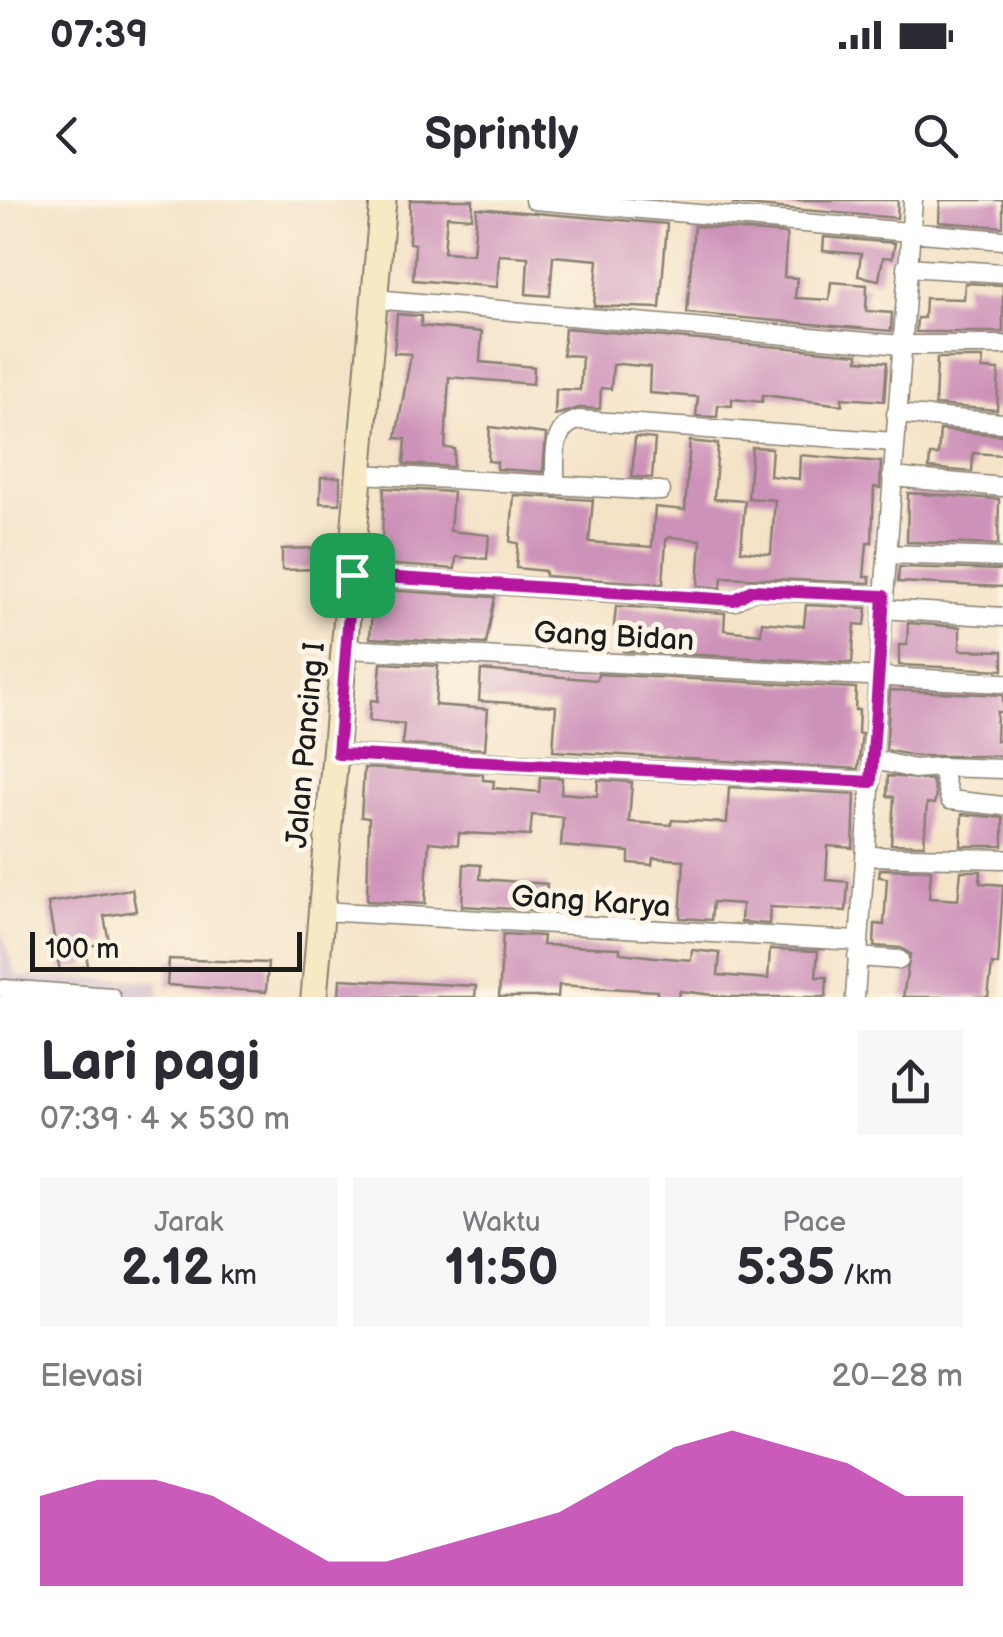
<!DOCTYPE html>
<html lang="id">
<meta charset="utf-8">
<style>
body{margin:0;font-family:"Balsamiq Sans",sans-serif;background:#f7f7f7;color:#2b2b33;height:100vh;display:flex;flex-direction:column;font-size:38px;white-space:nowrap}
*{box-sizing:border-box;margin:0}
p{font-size:32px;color:#7c7c81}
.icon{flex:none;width:55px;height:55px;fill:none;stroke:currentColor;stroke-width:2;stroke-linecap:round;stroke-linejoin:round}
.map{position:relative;height:797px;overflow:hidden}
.drawer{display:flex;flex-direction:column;background:#fff;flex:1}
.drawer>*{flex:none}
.scale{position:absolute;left:30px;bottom:25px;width:272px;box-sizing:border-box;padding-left:10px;border:5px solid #1c1c1c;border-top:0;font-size:28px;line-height:35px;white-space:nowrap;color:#1c1c1c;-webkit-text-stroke:8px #fcf5e5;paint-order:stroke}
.pin{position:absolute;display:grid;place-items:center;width:85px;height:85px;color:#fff;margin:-42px;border-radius:20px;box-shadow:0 5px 15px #0006}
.round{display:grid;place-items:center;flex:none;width:105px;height:105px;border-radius:0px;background:#f7f7f7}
.headline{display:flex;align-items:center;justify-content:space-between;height:170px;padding:0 40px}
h1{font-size:55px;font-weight:700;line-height:75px}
.stats{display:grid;grid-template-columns:repeat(3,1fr);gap:15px;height:170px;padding:10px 40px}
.stats div{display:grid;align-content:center;border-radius:0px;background:#f7f7f7;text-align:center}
.stats b{font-size:50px;font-weight:700}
.stats small{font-size:28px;font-weight:400}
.stats p{font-size:28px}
.chart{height:280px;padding:20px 40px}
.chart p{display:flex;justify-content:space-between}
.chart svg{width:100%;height:180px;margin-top:10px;fill:#b5179e;opacity:.7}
.status{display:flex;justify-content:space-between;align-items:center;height:70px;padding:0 50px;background:#fff;direction:ltr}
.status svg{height:28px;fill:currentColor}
header{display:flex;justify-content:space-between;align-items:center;height:130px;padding:0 40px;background:#fff;font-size:45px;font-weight:700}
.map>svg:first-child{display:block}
.industrial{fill:#d0bdcc}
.building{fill:#cd92b9}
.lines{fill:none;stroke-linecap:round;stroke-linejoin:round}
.street-casing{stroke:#888072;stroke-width:21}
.secondary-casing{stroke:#888072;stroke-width:29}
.street{stroke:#fff;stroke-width:18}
.secondary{stroke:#f6e9c3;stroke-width:25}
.route-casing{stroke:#fff;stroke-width:20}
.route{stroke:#b5179e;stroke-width:12}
.labels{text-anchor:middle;stroke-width:10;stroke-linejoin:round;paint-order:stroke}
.street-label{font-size:30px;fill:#1c1c1c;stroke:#fcf5e5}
</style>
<div class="status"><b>07:39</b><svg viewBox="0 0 49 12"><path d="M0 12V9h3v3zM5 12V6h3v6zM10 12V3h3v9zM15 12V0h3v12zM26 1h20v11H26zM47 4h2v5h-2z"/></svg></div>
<header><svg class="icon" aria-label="back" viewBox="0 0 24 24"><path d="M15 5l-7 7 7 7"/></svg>Sprintly<svg class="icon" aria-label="search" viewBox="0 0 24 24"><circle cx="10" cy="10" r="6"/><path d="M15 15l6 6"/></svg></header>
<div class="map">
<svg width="1003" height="797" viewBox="0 0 1003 797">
<rect width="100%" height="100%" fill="#fcf5e5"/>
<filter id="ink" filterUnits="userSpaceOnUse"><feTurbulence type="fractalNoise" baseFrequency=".01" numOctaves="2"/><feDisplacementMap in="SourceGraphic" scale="20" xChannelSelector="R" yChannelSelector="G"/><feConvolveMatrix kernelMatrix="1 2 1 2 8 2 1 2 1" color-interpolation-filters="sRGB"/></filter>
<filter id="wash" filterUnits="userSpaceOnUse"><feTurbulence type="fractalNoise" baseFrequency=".0048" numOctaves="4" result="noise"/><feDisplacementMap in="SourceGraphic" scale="40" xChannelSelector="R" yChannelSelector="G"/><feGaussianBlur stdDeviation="2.25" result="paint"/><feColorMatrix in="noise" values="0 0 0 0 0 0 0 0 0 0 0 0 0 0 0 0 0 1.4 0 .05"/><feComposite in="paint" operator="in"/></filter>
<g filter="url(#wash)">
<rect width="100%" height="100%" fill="#f5e3c8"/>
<path class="industrial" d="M0 727 17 776 159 781V797H0Z"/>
<g id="blocks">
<path class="building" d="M410 0H473L472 18 447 16 444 52 473 54 477 8 667 24 660 108 594 106 598 60 553 56 550 96 526 94 528 57 499 55 497 87 413 80 415 44 409 43Z
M733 0H898L897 18 733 4Z
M940 0H1003V27L939 22Z
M694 26 787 34 784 77 797 78 795 98 829 100 831 82 867 85 866 111 892 113 891 131 687 113Z
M824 37 895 43 892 58 883 57 879 80 858 76 861 54 823 51Z
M965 83 1003 85V132H916L917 118H924L925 98 964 99Z
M397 114 421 116V126L482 132 480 162 534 167 533 184 449 177 445 248 455 249 453 267 404 264 406 239 396 238 411 154 394 153Z
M565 128 858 154V160L887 162 884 201 842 198V205L763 195 762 202 732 199V206L718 205 717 217 696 216 698 197 649 193 650 167 620 164 613 165 611 189 601 188 600 209 579 208 555 215 556 189 580 190 582 156 563 155Z
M937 158H983L982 169 999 170 997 210 935 205Z
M490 227 546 234 543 272 497 269V262L488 261Z
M940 230 1003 235V255L973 253 972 272 929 268 930 255H938Z
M635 237 655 239 652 278 632 277Z
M690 241 718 244 714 299 745 301 741 351 771 354 775 300 748 298 752 247 772 248 770 276 799 279 800 255 881 262 880 288 874 287 872 343H867L864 377H870V383L722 377 721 388 698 386 701 340 670 337 666 340 663 384 545 376V371L516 368 518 343 510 342 514 295 593 300 589 342 652 347 655 307 685 310Z
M321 277H340V304L320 303Z
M384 288 453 292 450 331 489 335 487 359 456 357 455 369 381 364Z
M908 293 999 299 998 345 907 342Z
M318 348 319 369 282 370V349Z
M899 367 1003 370V387L898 382Z
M385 390 495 397 486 444 370 438 372 409 383 410Z
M806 405 867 408 865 425 855 424 852 463 623 451 625 427 614 426 616 406 725 413 724 430 761 434 762 422 804 426Z
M908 423 960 427V450L1003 451V470L899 465V445H907Z
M381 463 438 466 435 505 488 509 485 549 402 545 404 524 369 521 371 500 378 501Z
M481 470 597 480 598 474 856 488 855 510H859L858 534H862L858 569 553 551 556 506 479 501Z
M890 490 1003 495V512H997L996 541H1003V556H915L886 550Z
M364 568 483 574V580L494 581 493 588 539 592 540 577 562 578 561 593 597 596 598 580 632 582 629 622 671 625 672 620 727 623 729 587 855 594 853 648 828 646 826 680 848 682 846 711 770 707 769 724 741 722 742 704 713 702 711 720 680 718 684 660 653 658 652 665 629 663V652L561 646 563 617 532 615 530 636 459 633 458 645 429 642 425 704 367 701 369 618 361 617Z
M888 576 932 580 936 596 934 604 927 603 924 645 891 644 894 597 887 596Z
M962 614 1003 618V646H961Z
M464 664 481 665 480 679 547 684 545 711 462 706Z
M880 669 931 670 929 698 958 700 961 671H981L980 683 1003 685 998 765 992 764 988 797H903L910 754 901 748 874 746 875 724 884 725 887 678 879 677Z
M132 689 136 711 104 716 109 742 85 747 88 766 60 771 48 703Z
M503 734 543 736 542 745 620 748V753L655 757 691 760 692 750 720 753 718 775 768 779 770 749 818 751 816 777H827L826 797H729L680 791 679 797H665L657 796V791L559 785 558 797H499Z
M169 759 268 763 266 792 167 785Z
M340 779 476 786 475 797H339Z"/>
</g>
</g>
<g filter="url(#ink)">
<use href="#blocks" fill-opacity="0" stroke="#888072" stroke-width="2.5"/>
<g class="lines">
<defs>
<path id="street" d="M534 0 1003 40
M906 67 1003 73
M374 99 902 145H1003
M896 214 1003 223
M361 274 661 291
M892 277 1003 287
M555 286C556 261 549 227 579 220L895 242
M887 354 1003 358
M352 375 734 401 752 390 884 396
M883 409 1003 417
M347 449 1003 483
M338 554 871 582
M871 559 914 569 941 567 950 600 1003 606
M941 567 1003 569
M866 656 1003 659
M321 711 858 741
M857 757 899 760
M4 789 111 797
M855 797 913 0"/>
<path id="secondary" d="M314 797 383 0"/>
</defs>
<use href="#street" class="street-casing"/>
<use href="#secondary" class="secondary-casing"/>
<use href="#street" class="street"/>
<use href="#secondary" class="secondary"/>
</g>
</g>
<g class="lines" filter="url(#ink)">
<defs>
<path id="route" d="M352 375 734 400 752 390 884 396 871 582 338 554Z"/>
</defs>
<use href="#route" class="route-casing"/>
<use href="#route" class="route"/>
</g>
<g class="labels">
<g class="street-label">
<text transform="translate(614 436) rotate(3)" y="10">Gang Bidan</text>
<text transform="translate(305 545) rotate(-85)" y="10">Jalan Pancing I</text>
<text transform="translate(591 701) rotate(4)" y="10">Gang Karya</text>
</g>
</g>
</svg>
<div class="scale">100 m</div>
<div class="pin" style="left:352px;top:375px;background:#1e9e55"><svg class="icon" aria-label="arrive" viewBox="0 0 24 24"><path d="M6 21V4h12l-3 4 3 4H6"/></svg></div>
</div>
<section class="drawer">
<div class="headline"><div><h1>Lari pagi</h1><p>07:39 · 4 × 530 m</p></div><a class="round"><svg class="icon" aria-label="share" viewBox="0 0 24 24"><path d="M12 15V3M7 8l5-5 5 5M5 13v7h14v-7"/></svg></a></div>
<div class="stats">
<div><p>Jarak</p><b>2.12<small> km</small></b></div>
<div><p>Waktu</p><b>11:50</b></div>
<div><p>Pace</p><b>5:35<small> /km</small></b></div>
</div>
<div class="chart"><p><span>Elevasi</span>20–28 m</p>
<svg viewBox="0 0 160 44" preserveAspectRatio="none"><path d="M0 44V22L10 18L20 18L30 22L40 30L50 38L60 38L70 34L80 30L90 26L100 18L110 10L120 6L130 10L140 14L150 22L160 22V44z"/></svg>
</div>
</section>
